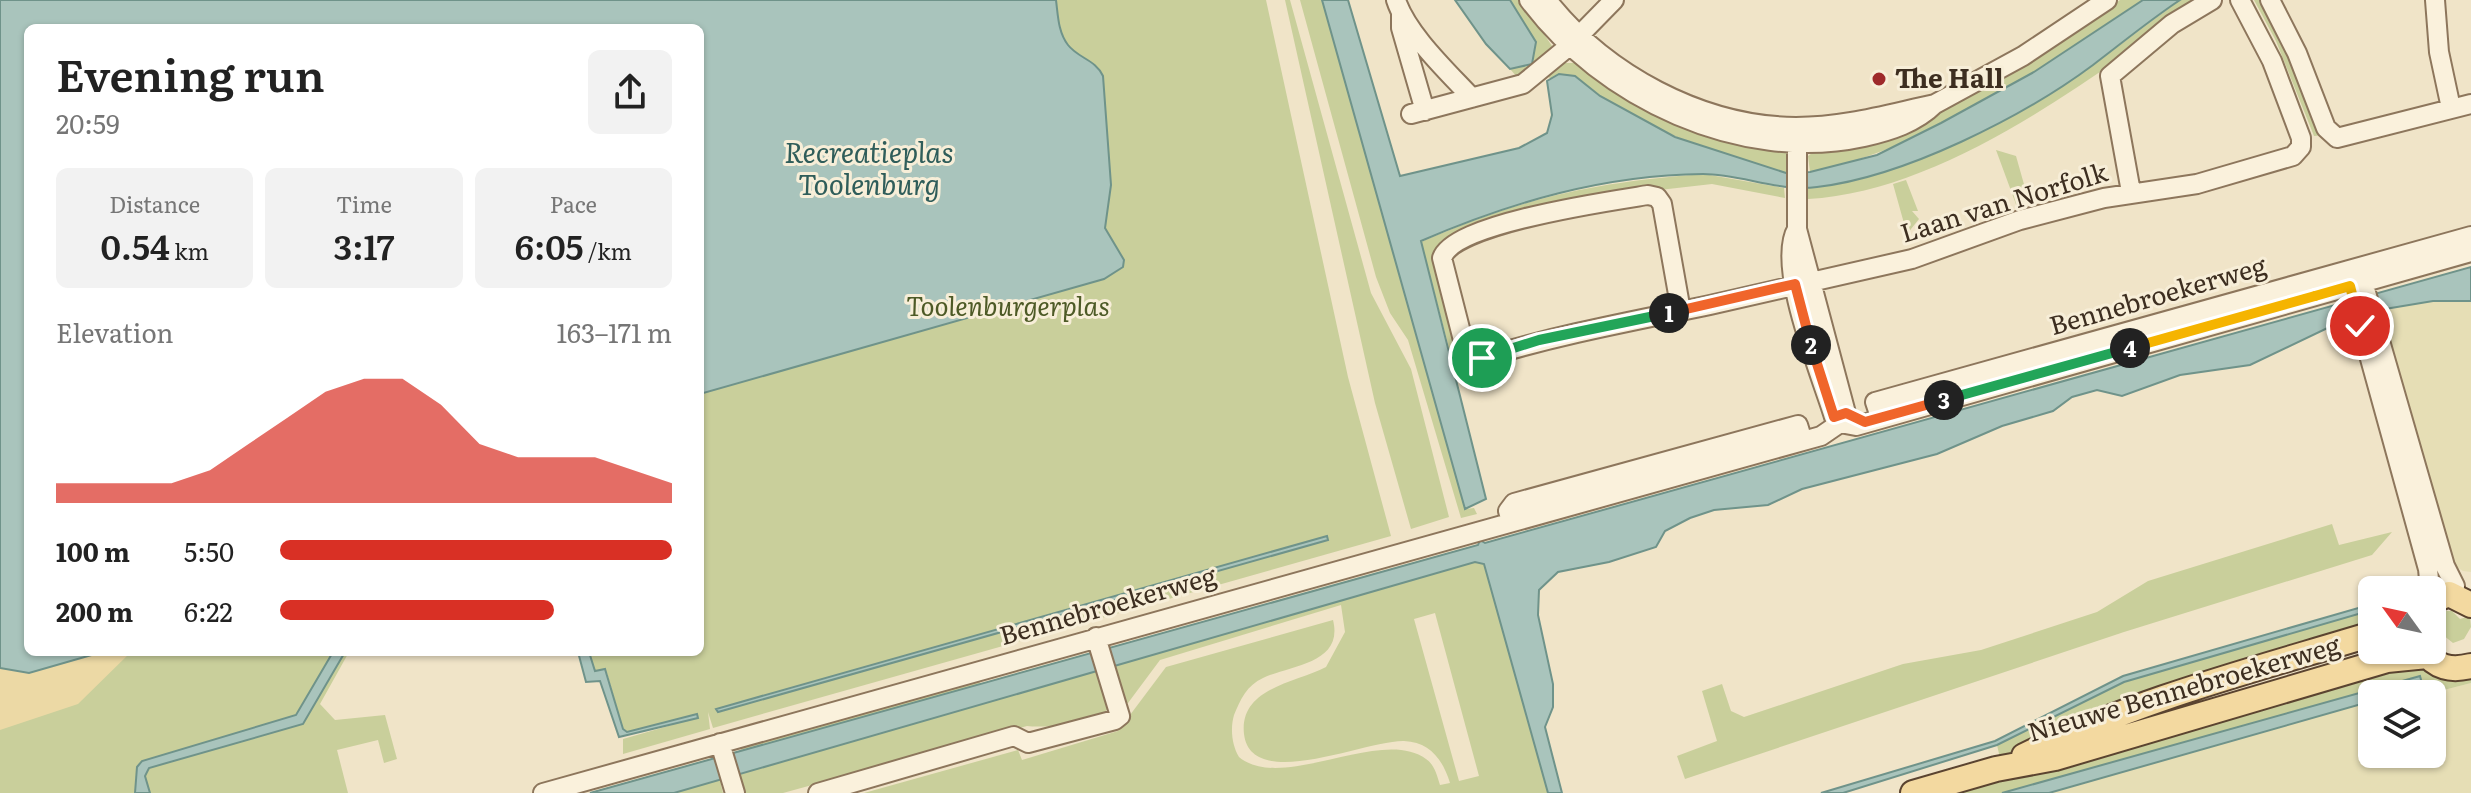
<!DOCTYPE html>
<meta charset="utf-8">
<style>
body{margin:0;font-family:Literata,serif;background:#f2f2f2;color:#222;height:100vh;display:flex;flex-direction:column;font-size:30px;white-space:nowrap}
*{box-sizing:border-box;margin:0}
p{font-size:26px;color:#767676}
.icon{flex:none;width:44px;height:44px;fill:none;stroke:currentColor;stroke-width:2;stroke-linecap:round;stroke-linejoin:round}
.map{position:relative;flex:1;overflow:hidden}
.side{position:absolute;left:24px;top:24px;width:680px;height:632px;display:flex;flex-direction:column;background:#fff;border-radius:12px;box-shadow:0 2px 6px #0004}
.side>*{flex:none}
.needle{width:52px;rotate:303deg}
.controls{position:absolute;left:2358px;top:576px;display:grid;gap:16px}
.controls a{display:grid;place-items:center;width:88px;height:88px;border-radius:12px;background:#fff;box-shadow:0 2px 6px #0004;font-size:40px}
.pin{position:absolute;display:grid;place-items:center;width:68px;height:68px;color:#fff;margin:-34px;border:4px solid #fff;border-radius:50%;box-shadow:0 2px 8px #0007}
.km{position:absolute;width:40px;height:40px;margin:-20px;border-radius:50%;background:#222;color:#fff;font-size:22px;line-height:40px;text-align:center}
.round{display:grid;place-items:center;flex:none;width:84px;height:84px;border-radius:12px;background:#f2f2f2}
.head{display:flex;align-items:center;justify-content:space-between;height:136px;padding:0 32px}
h1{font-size:44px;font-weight:600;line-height:60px}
.figures{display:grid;grid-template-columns:repeat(3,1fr);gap:12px;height:136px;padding:8px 32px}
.figures div{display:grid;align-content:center;border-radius:12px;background:#f2f2f2;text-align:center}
.figures b{font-size:34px;font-weight:600}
.figures small{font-size:22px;font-weight:400}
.figures p{font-size:22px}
.chart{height:224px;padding:16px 32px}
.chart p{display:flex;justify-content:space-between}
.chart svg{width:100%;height:144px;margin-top:8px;fill:#d93025;opacity:.7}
ul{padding:0 32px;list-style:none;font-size:26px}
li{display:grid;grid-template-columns:128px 96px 1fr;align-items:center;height:60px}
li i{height:20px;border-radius:10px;background:#d93025}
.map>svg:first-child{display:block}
.farmland{fill:#e6deb5}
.green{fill:#c9cf9b;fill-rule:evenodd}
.sand{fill:#ecd9a5}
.water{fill:#a9c4bc;stroke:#6f938a;stroke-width:2}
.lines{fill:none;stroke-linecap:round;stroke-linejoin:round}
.minor-casing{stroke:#8d765c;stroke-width:22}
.major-casing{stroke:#5b4430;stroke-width:28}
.minor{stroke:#faf1dc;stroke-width:18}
.major{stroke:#f3d9a0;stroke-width:24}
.split-1-casing{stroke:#fff;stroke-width:16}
.split-2-casing{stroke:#fff;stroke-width:16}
.split-3-casing{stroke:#fff;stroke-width:16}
.split-4-casing{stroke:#fff;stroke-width:16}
.split-5-casing{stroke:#fff;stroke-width:16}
.split-6-casing{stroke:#fff;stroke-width:16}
.split-1{stroke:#22a559;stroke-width:10}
.split-2{stroke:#f0652b;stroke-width:10}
.split-3{stroke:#f0652b;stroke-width:10}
.split-4{stroke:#22a559;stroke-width:10}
.split-5{stroke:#f5b400;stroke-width:10}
.split-6{stroke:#f5b400;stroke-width:10}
.poi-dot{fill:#9e2a2b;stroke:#f7eed8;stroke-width:3}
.labels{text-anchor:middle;stroke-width:6;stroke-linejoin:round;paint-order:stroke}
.poi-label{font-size:26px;font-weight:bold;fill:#3d2e20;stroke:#f7eed8;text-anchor:start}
.street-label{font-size:26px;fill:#3d2e20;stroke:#f7eed8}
.park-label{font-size:26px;font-style:italic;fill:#4d5a26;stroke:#f7eed8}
.water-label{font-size:28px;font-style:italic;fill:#2f5d5a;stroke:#f7eed8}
</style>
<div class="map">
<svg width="2471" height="793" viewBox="0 0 2471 793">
<rect width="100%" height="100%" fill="#f0e4c8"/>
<path class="farmland" d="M2433 301H2471V572L2463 571 2449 562 2378 324 2388 319 2385 309Z
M2471 683V793H2049L2372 701V754H2432V694H2398L2423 687 2440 691Z"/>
<path class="green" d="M0 0H1266L1348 377 1391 536 713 728 708 712 710 729 623 754V739L672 725 628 732 623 729 607 673 594 670 589 652H700V28H28V652H333L296 716 142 761 135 780V793H0ZM1327 538 718 712 716 709Z
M1285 0H1290L1371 293 1411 369 1449 517 1411 529 1375 403Z
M1300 0H1322L1465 509 1474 508 1477 514 1461 518 1408 340 1390 313 1376 277Z
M1510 0H1521L1552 46 1546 55 1518 78 1510 69 1532 59Z
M2120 0H2143C2040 68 1933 147 1810 172L1808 156 1815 151 2032 59Z
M2180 0H2200C2093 78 1944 192 1808 199V187L1902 164 1990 127 2092 66Z
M2254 0H2265L2326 135 2314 136 2276 41Z
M1563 63H1575L1604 83 1783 148 1789 153 1786 173C1712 153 1635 127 1575 76L1552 79 1544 75Z
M1996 150 2016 156 2029 202 2017 207Z
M1704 174 1784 188 1785 198 1712 184 1563 201 1437 258 1468 374 1457 378 1421 242C1521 198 1595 182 1704 174Z
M1906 180 1918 211H1912L1919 219 1907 234 1893 184Z
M2332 524 2339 545 2392 532 2372 555 2124 632 1685 779 1677 756 1717 741 1702 691 1722 684 1731 711 1744 717 1903 664 1981 650 2097 612 2148 581Z
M1475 562 1484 563 1548 793H864L1018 750 1022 760 1118 731 1166 667 1333 620C1344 664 1290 665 1263 678 1247 685 1240 700 1234 715 1230 729 1232 745 1239 757 1282 793 1381 726 1426 759 1435 765 1437 776 1440 785L1450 783C1443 760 1430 742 1404 741 1366 740 1251 793 1244 734 1239 688 1295 683 1326 667L1345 632 1341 605 1160 660 1128 703 1110 704C1105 725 1046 728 1027 726L783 793H744L740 780 721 785 723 793H674ZM1435 613 1479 776 1459 781 1414 619Z
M2372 610V625L2129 695 2102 713 2000 758 1997 745 2124 682Z
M2444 611H2452L2460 619 2470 616 2471 627 2464 639 2453 643 2443 635 2435 638V622Z
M345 652H349L320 704 335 720 385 715 397 759 384 763 378 740 337 750 348 793H150L145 776 149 768 303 724Z
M2416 661 2471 672V683L2440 691 2423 687 2419 676 2002 793H1947Z
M977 677 981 684 741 750 739 744Z"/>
<path class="sand" d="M102 652H131L78 704 0 730V668L29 673Z"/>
<path class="water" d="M0 0H1056C1058 15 1058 32 1068 45 1078 58 1096 60 1103 76L1111 185 1105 228 1124 260 1123 267 1104 279 700 394V28H28V652H102L29 673 0 668Z
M1322 0H1348L1400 176 1519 148 1547 133 1552 115 1547 81 1559 74 1575 76 1600 96 1675 137 1786 173 1810 172 1877 155 1941 123 2034 72 2143 0H2180C2150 20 2122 43 2093 65 2023 117 1904 177 1817 187 1777 192 1742 174 1703 174 1604 175 1511 202 1421 241L1486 499 1465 509Z
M1455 0H1510L1536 42 1532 64 1510 69 1486 44Z
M2471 267V301H2433L2385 309 2340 322 2250 365 2180 375 2122 396 2097 390 2072 397 2053 411 2002 426 1937 454 1802 489 1768 505 1714 510 1690 518 1665 531 1656 547 1609 562 1558 572 1539 590 1538 615 1553 684V707L1545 727 1562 793H1548L1484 564 1475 562 674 793H590L1478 545 1480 540 1485 543Z
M1327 536 1328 540 718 712 716 709Z
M2372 604V610L2124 682 1997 745 1843 793H1821L1995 741 2123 676Z
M333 652H345L303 724 149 768 145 776 150 793H135L137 767 142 761 296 715Z
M578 652H589L595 671 605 669 623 729 627 732 697 714 698 718 619 737 600 681 586 682Z
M2420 676 2423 687 2398 694H2372V701L2049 793H2002Z"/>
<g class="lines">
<defs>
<path id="minor" d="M1396 0C1407 34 1448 72 1472 98
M1529 0C1602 98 1741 164 1864 137 1890 131 1916 123 1935 104 1888 114 1845 127 1796 127 1701 126 1605 74 1547 0
M2270 0 2297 53 2326 128 2337 138 2471 104
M2435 0 2439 52 2451 108
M1401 13V28L1425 111
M1935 104 2023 56 2107 0
M1411 114 1523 84 1568 47 1614 0
M2131 192 2110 76 2172 24 2212 0
M1797 229 1846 413 1840 423 1834 417C1822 377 1775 265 1797 229V132
M2363 282 2445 566 2455 586
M2350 286 2428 569 2430 590
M1681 311 1662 204 1657 197 1648 195C1611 201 1454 223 1442 258L1465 348 1472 356 1482 358C1557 335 1633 321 1710 305L1912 259 2020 220 2104 198 2197 184 2293 156 2301 147V138L2272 61 2240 0
M1880 417 1875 402 2471 236
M1511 521 1508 511 1514 503 1798 425 1802 438
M720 743 735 793
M543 793 1821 436 1840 423 1856 426 2471 252
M818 793 1014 736 1028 743 1115 720 1120 716 1096 637"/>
<path id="major" d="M2432 601 2449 594 2471 605
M2423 650C2436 668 2451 671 2471 666
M2024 756C2134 700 2254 670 2372 634
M1913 793 1996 769 2055 758 2387 660 2427 656"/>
</defs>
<use href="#minor" class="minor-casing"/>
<use href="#major" class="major-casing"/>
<use href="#minor" class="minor"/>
<use href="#major" class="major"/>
</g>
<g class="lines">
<defs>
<path id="split-1" d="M1482 358 1539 340 1669 313"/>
<path id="split-2" d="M1669 313 1795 284 1811 345"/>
<path id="split-3" d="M1811 345 1834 417 1846 413 1865 422 1944 400"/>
<path id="split-4" d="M1944 400 2130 348"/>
<path id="split-5" d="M2130 348 2315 296"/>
<path id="split-6" d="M2315 296 2350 286 2360 326"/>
</defs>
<use href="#split-1" class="split-1-casing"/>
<use href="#split-2" class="split-2-casing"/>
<use href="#split-3" class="split-3-casing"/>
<use href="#split-4" class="split-4-casing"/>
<use href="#split-5" class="split-5-casing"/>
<use href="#split-6" class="split-6-casing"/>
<use href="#split-1" class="split-1"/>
<use href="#split-2" class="split-2"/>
<use href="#split-3" class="split-3"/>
<use href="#split-4" class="split-4"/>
<use href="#split-5" class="split-5"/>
<use href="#split-6" class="split-6"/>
</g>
<circle class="poi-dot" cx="1879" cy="79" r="8"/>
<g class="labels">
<g class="poi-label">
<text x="1895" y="88">The Hall</text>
</g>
<g class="street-label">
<text transform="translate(2004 203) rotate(-17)" y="9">Laan van Norfolk</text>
<text transform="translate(2158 296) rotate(-16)" y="9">Bennebroekerweg</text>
<text transform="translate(1108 606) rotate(-16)" y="9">Bennebroekerweg</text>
<text transform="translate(2184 689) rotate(-16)" y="9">Nieuwe Bennebroekerweg</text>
</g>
<g class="park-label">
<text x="1008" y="316">Toolenburgerplas</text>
</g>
<g class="water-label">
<text x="869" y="163">Recreatieplas<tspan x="869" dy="32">Toolenburg</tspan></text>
</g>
</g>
</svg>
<div class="controls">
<a><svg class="needle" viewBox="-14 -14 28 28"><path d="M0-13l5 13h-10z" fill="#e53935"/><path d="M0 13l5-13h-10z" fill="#767676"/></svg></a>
<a><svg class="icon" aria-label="layers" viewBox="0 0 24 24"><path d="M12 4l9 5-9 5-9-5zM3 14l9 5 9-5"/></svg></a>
</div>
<div class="pin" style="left:1482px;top:358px;background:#1e9e55"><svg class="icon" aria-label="arrive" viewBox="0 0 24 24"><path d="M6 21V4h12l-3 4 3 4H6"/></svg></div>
<div class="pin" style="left:2360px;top:326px;background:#d93025"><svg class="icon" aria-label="check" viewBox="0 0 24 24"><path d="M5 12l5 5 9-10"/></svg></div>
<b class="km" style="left:1669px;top:313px">1</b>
<b class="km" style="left:1811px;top:345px">2</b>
<b class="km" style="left:1944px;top:400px">3</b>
<b class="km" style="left:2130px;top:348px">4</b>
<section class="side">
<div class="head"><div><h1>Evening run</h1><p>20:59</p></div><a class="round"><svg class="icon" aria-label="share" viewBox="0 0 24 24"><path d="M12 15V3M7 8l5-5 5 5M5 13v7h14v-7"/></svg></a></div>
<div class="figures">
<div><p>Distance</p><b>0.54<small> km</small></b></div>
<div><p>Time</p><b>3:17</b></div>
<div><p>Pace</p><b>6:05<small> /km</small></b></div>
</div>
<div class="chart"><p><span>Elevation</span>163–171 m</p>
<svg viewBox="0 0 160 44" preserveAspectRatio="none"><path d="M0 44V38L10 38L20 38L30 38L40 34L50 26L60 18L70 10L80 6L90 6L100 14L110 26L120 30L130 30L140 30L150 34L160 38V44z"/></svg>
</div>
<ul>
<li><b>100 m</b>5:50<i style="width:100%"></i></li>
<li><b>200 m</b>6:22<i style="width:70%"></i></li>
</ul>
</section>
</div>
